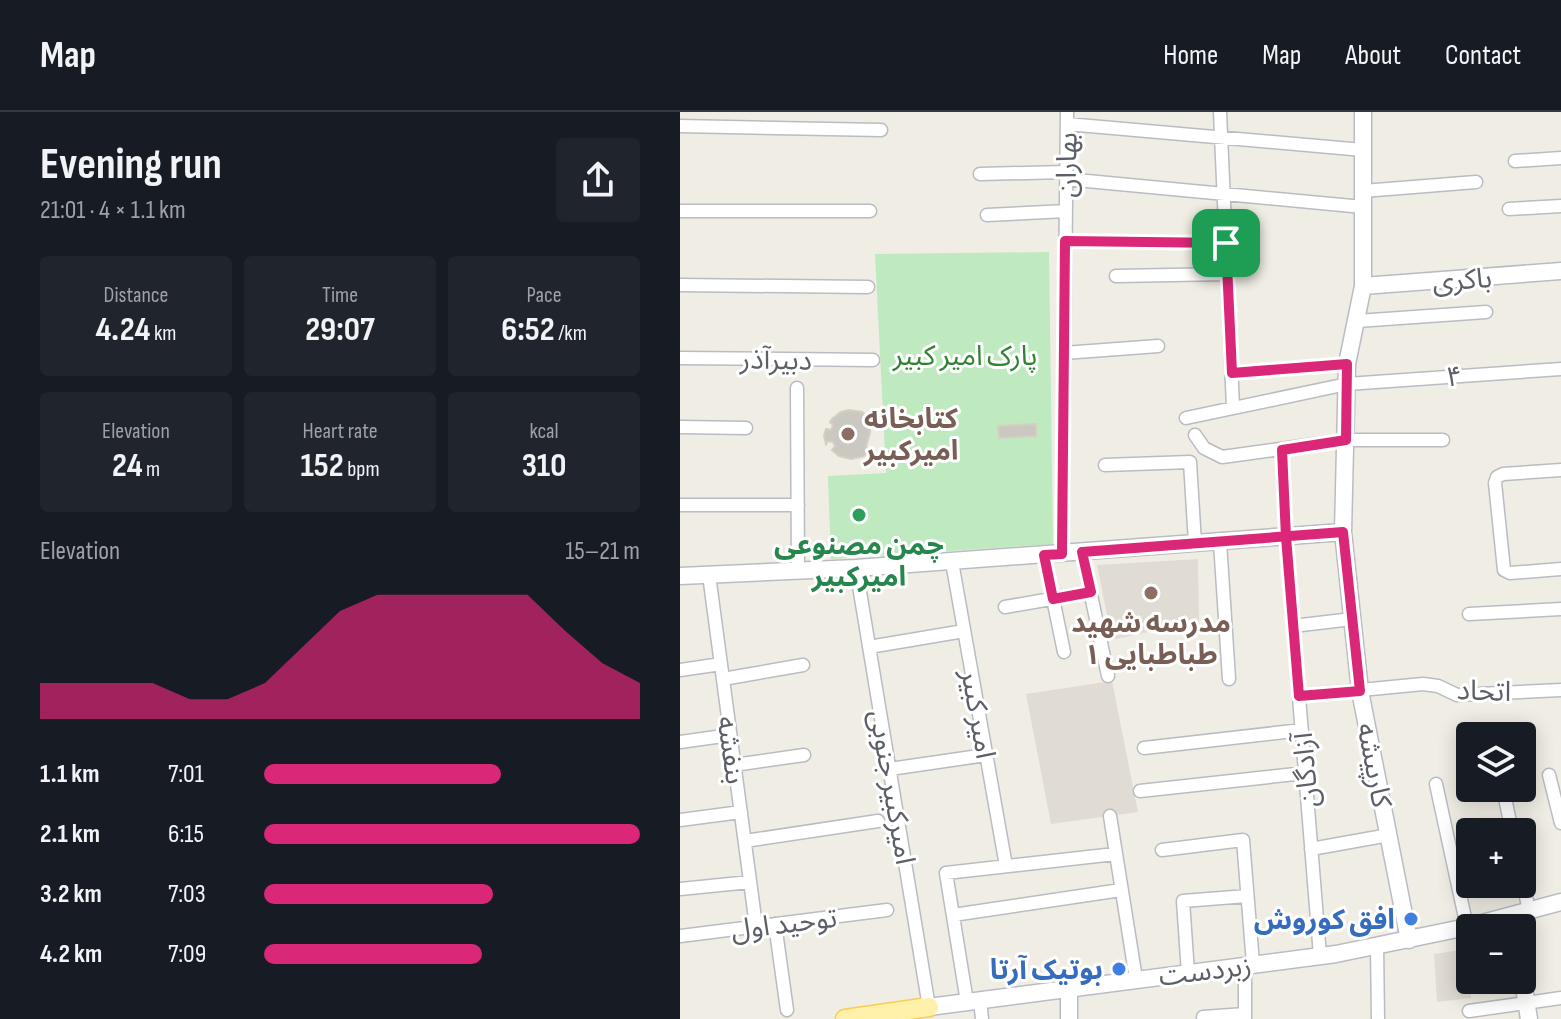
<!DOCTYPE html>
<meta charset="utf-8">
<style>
body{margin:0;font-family:"Sofia Sans Condensed","Noto Sans Arabic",sans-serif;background:#20242c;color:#f1f3f6;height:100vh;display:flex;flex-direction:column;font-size:30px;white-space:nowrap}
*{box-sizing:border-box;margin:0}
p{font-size:26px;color:#9ea1a6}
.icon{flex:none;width:44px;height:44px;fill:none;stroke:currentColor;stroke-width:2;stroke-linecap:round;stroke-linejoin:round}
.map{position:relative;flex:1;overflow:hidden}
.details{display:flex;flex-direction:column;background:#171b24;width:680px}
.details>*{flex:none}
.controls{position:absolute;left:776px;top:610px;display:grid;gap:16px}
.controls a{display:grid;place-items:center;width:80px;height:80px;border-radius:8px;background:#171b24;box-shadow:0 4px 20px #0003;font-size:40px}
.pin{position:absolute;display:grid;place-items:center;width:68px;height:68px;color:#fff;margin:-34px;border-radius:16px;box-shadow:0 4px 12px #0006}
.round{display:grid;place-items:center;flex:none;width:84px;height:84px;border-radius:8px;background:#20242c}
.headline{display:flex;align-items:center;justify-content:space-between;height:136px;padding:0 40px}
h1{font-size:44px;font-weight:700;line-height:60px}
.figures{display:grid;grid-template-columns:repeat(3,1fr);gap:12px;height:136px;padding:8px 40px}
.figures div{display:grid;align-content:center;border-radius:8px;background:#20242c;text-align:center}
.figures b{font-size:34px;font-weight:700}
.figures small{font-size:22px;font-weight:400}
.figures p{font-size:22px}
.chart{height:224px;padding:16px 40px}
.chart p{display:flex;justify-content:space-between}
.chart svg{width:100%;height:144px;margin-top:8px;fill:#db2777;opacity:.7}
ul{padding:0 40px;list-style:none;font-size:26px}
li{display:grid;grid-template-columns:128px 96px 1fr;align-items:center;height:60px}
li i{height:20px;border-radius:10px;background:#db2777}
header{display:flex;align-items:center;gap:48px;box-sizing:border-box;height:112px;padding:0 40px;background:#171b24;border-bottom:2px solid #363941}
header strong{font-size:38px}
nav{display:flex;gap:44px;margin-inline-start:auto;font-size:28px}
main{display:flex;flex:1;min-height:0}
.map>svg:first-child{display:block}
.education{fill:#e0dcd3}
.green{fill:#bfe9be}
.building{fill:#cbc8c1;stroke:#d5cfc2;stroke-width:2}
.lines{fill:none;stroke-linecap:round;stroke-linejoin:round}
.street-casing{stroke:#b9bcc1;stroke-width:15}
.secondary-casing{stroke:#b9bdc3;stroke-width:19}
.primary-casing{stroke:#fccb50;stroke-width:21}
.street{stroke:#fff;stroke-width:12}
.secondary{stroke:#fff;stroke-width:16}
.primary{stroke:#fff1a9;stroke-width:18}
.route-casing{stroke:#fff;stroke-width:16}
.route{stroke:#db2777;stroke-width:10}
.education-dot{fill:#8d6e63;stroke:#fff;stroke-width:3}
.leisure-dot{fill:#2e9e5b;stroke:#fff;stroke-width:3}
.shop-dot{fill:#3f7fe0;stroke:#fff;stroke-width:3}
.labels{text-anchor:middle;stroke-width:6;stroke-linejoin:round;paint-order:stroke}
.street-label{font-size:28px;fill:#5c6066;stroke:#fff}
.park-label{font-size:28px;fill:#2e8331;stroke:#fff}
.education-label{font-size:28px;font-weight:bold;fill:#785e54;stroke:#fff;text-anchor:start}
.leisure-label{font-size:28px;font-weight:bold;fill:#27864d;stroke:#fff}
.shop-label{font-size:28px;font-weight:bold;fill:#366cbe;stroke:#fff;text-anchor:end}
</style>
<header>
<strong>Map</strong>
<nav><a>Home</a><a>Map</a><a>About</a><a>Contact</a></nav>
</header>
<main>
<section class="details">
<div class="headline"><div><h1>Evening run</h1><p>21:01 · 4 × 1.1 km</p></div><a class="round"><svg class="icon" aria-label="share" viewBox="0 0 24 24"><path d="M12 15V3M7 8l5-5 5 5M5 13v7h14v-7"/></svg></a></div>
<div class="figures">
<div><p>Distance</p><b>4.24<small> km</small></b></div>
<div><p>Time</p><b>29:07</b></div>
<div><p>Pace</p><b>6:52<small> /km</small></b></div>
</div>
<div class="figures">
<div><p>Elevation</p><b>24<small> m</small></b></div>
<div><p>Heart rate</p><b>152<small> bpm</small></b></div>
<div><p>kcal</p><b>310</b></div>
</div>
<div class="chart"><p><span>Elevation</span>15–21 m</p>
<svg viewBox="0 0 160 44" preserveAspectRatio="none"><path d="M0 44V33L10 33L20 33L30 33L40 38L50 38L60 33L70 22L80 11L90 6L100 6L110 6L120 6L130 6L140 17L150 27L160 33V44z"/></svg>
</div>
<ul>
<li><b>1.1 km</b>7:01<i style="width:63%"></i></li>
<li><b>2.1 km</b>6:15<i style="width:100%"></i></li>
<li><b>3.2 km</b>7:03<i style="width:61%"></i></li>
<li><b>4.2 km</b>7:09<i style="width:58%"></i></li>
</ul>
</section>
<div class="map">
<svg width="881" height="907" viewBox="0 0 881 907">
<rect width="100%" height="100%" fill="#f0ede4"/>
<path class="education" d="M518 447 519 509 432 528 417 453Z
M432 569 458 700 371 712 346 582Z
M787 837 791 886 757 890 754 842Z"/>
<path class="green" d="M369 140 373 432 151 447 148 364 206 361 195 142Z"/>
<path class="building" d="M169 298 182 300 188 305 185 309 190 315V320L186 335 190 339 184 344 171 347 159 344 152 338 155 334 153 330 148 329 146 332 144 324 146 317 151 318 153 313 150 310 152 307 161 300Z
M356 312V324L319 326 318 314Z"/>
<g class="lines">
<defs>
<path id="street" d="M540 0 553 295
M387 12 683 38
M0 14 201 18
M835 49 881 46
M300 62 386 60
M386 67 683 95
M683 79 796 70
M829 97 881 94
M0 99H190
M307 103 386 99
M385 129 546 131
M436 164 547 162
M0 173 188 175
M677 209 806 200
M384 241 478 234
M0 246 193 248
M552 261 667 252
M117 276 118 459
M506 306 667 272 881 257
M0 315 66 316
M515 323 524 336 542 345 666 328H763
M602 338 606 425 640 844
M425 353 510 350 515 431
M881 358 823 362 817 365 815 371 824 458 830 461 881 457
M0 393H118
M540 430 549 567
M402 440 428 564
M382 442 387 0
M364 443 384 540
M272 450 326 754
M176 456 249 895
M29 463 76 814
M325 495 411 480
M789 502 881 497
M613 514 672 507
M189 535 284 519
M0 558 41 552
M43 567 123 553
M619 584 743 572 758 574 777 583 881 578
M0 630 50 623
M464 636 622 618
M54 653 124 643
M210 657 306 643
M869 663 881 711
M756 672 787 815
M823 676 832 720
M460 679 625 661
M430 704 456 867
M0 708 61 700
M65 729 198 709
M631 737 709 723
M482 738 563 728 573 852
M842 766 849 799
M0 777 70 770
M273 803 441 778
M95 812 107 898
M0 824 207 798
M697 834 698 907
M508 861 503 789 567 784
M300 888 302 907
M287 890 266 761 435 742
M789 899 881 886
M523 905 565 902
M565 907V853"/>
<path id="secondary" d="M683 0V174L667 252 663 420 680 579 729 828
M683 174 881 159
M0 464 176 456 663 420
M842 863 849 907
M389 876V907
M249 895 656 842 787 815 881 790"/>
<path id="primary" d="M165 907 249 895"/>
</defs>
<use href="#street" class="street-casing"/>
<use href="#secondary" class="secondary-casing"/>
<use href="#primary" class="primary-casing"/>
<use href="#street" class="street"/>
<use href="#secondary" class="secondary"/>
<use href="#primary" class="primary"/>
</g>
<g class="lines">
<defs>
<path id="route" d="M546 131 385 129 382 442 364 443 373 487 411 480 402 440 663 420 680 579 619 584 606 425 602 338 666 328 667 252 552 261 546 131"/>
</defs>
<use href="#route" class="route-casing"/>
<use href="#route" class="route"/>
</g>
<g class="education-dot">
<circle cx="168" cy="322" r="8"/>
<circle cx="471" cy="481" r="8"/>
</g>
<circle class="leisure-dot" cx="179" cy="403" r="8"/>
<g class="shop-dot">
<circle cx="731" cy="807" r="8"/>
<circle cx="439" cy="857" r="8"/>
</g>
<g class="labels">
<g class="street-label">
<text transform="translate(386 53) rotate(-89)" y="10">بهاران</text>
<text transform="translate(782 167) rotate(-4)" y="10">باکری</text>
<text transform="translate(96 247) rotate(1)" y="10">دبیرآذر</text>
<text transform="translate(774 264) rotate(-4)" y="10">۴</text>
<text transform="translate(804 578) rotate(2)" y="10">اتحاد</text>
<text transform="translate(299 602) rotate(80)" y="10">امیر کبیر</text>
<text transform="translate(52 638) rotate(82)" y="10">بنفشه</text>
<text transform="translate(695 653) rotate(79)" y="10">کارپیشه</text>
<text transform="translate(625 658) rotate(-95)" y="10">آزادگان</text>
<text transform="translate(213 675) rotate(80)" y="10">امیرکبیر جنوبی</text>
<text transform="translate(104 811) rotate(-7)" y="10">توحید اول</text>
<text transform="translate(525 858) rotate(-7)" y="10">زبردست</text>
</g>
<g class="park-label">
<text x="285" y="253">پارک امیر کبیر</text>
</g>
<g class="education-label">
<text x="184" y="316">کتابخانه<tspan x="184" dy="32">امیرکبیر</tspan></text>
<text x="471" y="520" text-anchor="middle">مدرسه شهید<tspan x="471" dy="32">طباطبایی ۱</tspan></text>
</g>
<g class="leisure-label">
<text x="179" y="442">چمن مصنوعی<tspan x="179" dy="32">امیرکبیر</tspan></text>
</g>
<g class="shop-label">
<text x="715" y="817">افق کوروش</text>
<text x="423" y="867">بوتیک آرتا</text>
</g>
</g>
</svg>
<div class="controls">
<a><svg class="icon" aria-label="layers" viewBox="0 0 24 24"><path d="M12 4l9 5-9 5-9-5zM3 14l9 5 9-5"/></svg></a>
<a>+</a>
<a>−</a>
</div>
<div class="pin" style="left:546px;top:131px;background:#1e9e55"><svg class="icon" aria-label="arrive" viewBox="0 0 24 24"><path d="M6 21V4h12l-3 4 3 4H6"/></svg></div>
</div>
</main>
